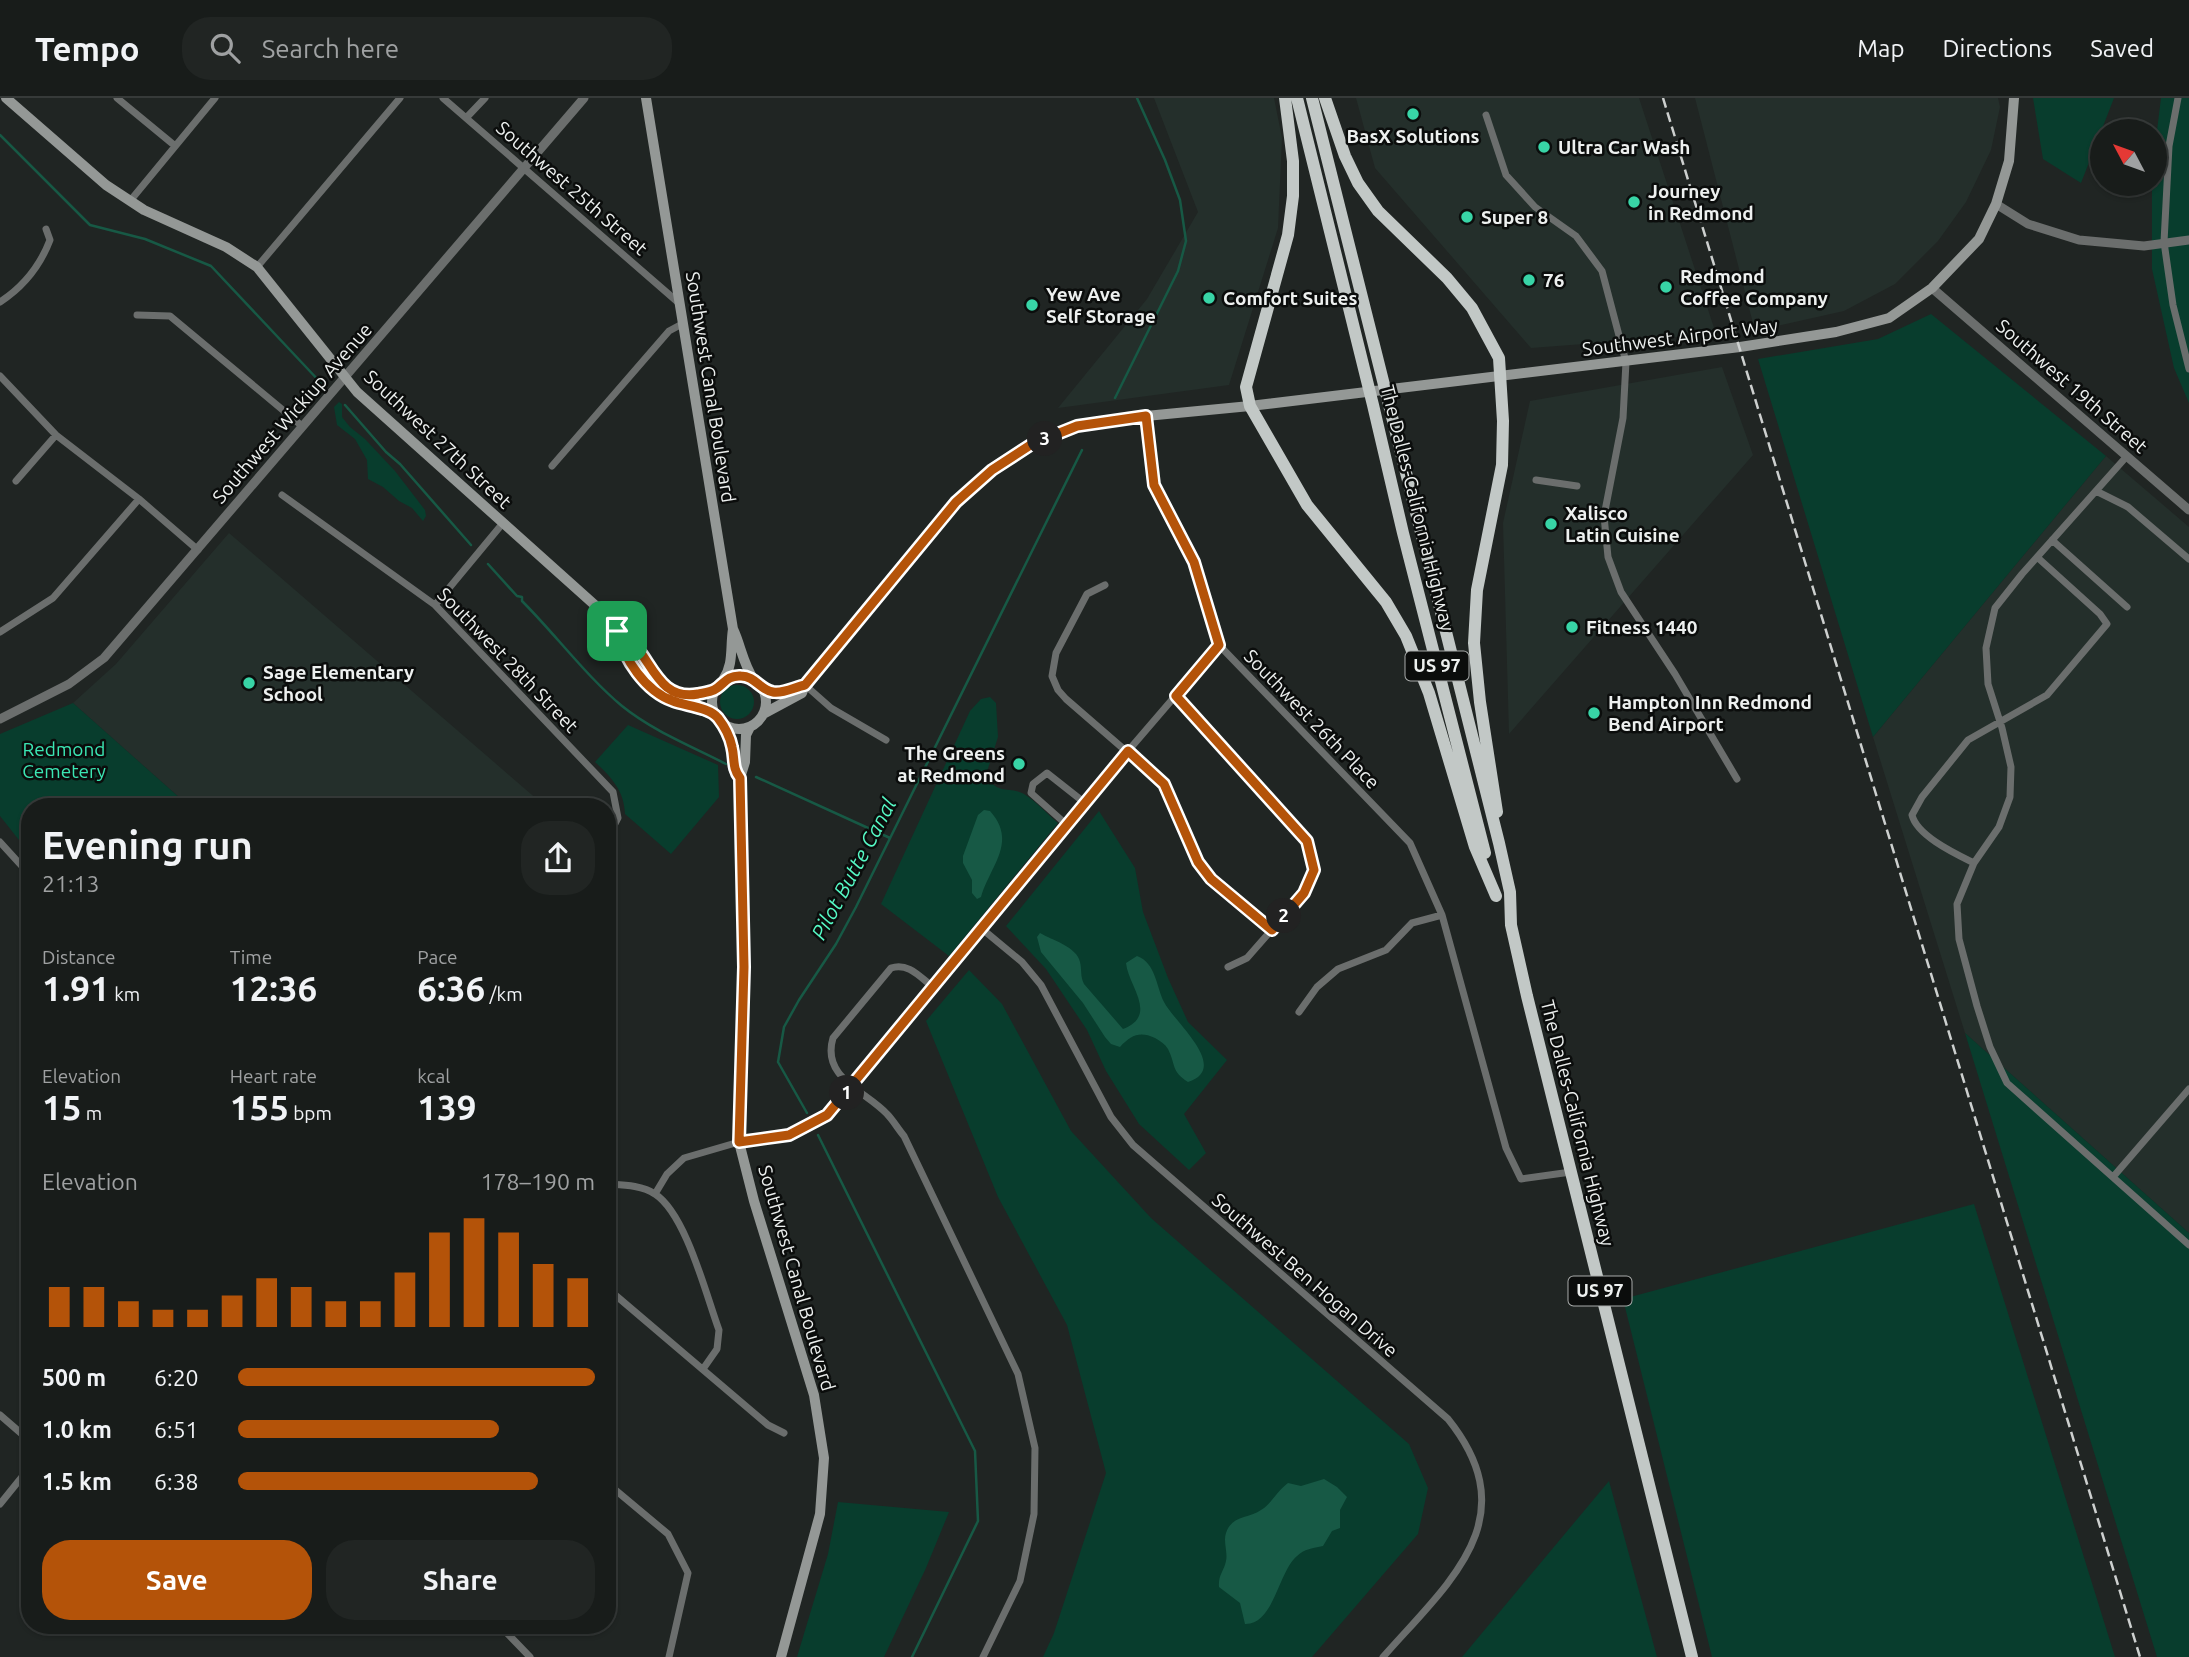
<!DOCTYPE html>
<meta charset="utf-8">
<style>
body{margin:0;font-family:Ubuntu,sans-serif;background:#212523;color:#f1f3f6;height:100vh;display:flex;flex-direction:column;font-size:26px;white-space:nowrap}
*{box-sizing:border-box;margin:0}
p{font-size:23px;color:#9fa1a2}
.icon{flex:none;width:38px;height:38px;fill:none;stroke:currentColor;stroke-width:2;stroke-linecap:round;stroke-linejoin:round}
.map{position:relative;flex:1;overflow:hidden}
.sheet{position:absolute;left:21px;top:700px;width:595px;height:836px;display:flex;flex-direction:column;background:#181c1a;border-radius:28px;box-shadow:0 2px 5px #0004,0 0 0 2px #363a39}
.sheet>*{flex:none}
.needle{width:46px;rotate:311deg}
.fabs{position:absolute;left:2090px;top:21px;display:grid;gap:14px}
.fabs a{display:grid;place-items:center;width:77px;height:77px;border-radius:50%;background:#181c1a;box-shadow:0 2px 5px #0004,0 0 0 2px #363a39;font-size:35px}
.pin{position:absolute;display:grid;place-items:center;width:60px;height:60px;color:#fff;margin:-30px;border-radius:14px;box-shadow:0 4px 10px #0006}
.km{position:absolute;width:35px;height:35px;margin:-18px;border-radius:50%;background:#222;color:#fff;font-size:19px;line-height:35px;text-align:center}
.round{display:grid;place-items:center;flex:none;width:74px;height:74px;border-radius:28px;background:#212523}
.headline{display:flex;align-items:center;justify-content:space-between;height:119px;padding:0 21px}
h1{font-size:38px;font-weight:700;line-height:52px}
.stats{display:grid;grid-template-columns:repeat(3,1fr);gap:10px;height:119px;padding:7px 21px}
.stats div{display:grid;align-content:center}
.stats b{font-size:35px;font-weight:700}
.stats small{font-size:19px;font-weight:400}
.stats p{font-size:19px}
.chart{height:196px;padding:14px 21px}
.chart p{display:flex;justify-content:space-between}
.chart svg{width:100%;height:126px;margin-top:7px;stroke:#b45309;stroke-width:6}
.action{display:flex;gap:14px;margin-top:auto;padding:14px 21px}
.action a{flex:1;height:80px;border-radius:28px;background:#b45309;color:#fff;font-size:28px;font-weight:700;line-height:80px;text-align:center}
.action a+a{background:#212523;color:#f1f3f6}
ul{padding:0 21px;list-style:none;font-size:23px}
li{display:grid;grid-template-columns:112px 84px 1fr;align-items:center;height:52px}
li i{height:18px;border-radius:9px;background:#b45309}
header{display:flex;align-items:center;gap:42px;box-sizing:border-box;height:98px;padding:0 35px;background:#181c1a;border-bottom:2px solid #363a39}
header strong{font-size:33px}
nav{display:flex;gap:38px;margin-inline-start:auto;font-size:24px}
.search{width:490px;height:63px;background:#212523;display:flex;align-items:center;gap:18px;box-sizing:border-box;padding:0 24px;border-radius:28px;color:#9fa1a2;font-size:26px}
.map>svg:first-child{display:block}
.built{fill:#242f2b}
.green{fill:#083d2d}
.water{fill:#175945}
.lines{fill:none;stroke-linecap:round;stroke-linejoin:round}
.stream{stroke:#175945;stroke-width:2.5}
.minor{stroke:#6b6e6d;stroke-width:7}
.tertiary{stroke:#6b6e6d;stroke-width:9}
.secondary{stroke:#949896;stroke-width:10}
.trunk{stroke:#c2c8c6;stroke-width:12}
.rail{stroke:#cdd0cf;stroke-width:2.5;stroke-dasharray:10 5;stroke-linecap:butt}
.route-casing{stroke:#fff;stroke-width:14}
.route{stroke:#b45309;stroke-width:9}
.poi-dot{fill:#38d4a6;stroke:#0b0d0c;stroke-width:2.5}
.labels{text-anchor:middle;stroke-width:5;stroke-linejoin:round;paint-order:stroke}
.shield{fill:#0b0d0c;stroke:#a9acab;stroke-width:2}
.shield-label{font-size:18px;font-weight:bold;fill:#edf0ef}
.poi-label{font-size:19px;font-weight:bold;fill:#edf0ef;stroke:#0b0d0c;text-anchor:start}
.street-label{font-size:19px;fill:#edf0ef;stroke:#0b0d0c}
.park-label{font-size:19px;fill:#3be6b3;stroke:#0b0d0c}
.water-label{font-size:21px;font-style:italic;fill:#56f9c5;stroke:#0b0d0c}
</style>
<header>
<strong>Tempo</strong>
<div class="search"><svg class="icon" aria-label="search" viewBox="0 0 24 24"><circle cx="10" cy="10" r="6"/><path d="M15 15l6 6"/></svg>Search here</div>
<nav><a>Map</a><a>Directions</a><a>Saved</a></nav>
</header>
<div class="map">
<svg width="2189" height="1559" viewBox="0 0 2189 1559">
<rect width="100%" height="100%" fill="#202523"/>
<path class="built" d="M1154 0H1274L1282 40 1278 130 1229 287 1058 310 1147 201 1198 114Z
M1356 0H1639L1716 236 1531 250 1375 70Z
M1695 0H1998L2000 9 1991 52 1966 104 1938 143 1895 186 1844 213 1755 233Z
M1722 269 1753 357 1509 636 1503 425 1530 303Z
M2106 358 2189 429V1135L1965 935 1873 639Z
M229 435 546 709H190L73 605 116 566Z"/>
<path class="green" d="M2033 0H2114L2081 85 2043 61Z
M2161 0H2189V305L2174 270 2152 171V86H2154V57Z
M1931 216 2106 358 1873 639 1758 261 1878 241Z
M339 304 342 306V319L350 329 365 341 395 373 425 412 426 418 423 423 412 410 399 403 383 389 368 381 367 362 355 341 337 327 334 309Z
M720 604a17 17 0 1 1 34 0a17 17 0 1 1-34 0Z
M990 599 996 605 998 639 986 677C997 698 1011 688 1024 696 1036 703 1047 716 1058 725L949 858 881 806 970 613 981 601Z
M73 605 190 709H30V756L0 718V636Z
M628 627 718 667 719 699 671 756 625 716C624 692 611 679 595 664Z
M1099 713 1135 770 1143 814 1168 880 1188 924 1227 962 1184 1016 1206 1055 1189 1072 1139 1026 1106 973 1087 932 1046 871 1006 828Z
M969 872 1002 906 1071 1033 1151 1120 1409 1346 1428 1390 1418 1436 1312 1559H1043L1054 1535 1106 1375 1067 1227 998 1099 926 923Z
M1965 935 2189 1135V1559H2157Z
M1974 1106 2115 1559H1712L1623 1201Z
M1609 1383 1657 1559H1462Z
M838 1404 949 1414 926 1470 884 1559H797L828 1456Z"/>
<path class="water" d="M984 712 990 713C1018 744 990 768 981 799L977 801 972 795V782L963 765V758L978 717Z
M1040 835C1052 842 1077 849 1080 864 1082 872 1080 878 1084 886L1123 931C1159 917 1128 888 1126 865L1137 858C1156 865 1156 888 1164 904 1174 924 1231 970 1188 984 1171 973 1176 967 1168 951 1165 946 1160 943 1155 940 1140 933 1131 937 1120 949L1111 946 1105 939 1083 905 1041 854 1037 839Z
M1324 1381 1337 1389 1347 1399 1340 1412V1430L1332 1433 1323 1448C1313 1450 1304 1451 1297 1458 1278 1474 1274 1527 1245 1526L1240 1505 1219 1489C1218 1477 1224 1473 1226 1463 1228 1454 1223 1444 1226 1435 1232 1417 1248 1421 1261 1412 1272 1405 1277 1393 1288 1385L1301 1388Z"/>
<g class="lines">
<path class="stream" d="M0 37 90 127 145 141 211 168 321 285
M1115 300 1178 173 1186 143 1180 102 1165 62 1137 0
M345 307 386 354 400 366 471 447
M488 466 517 498 522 499V503C555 536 587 579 622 608 653 633 691 648 726 666
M756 679 890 740
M807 1015 778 964 784 929 799 902 836 846 856 809 1082 352
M818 1037 975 1353 978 1423 912 1559"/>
<path class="minor" d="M117 0 174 47
M443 0 680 206
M2178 0 2169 48 2164 144 2173 207 2189 271
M1486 17 1506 77 1535 109 1576 138 1602 173 1626 264 1623 320 1604 418 1608 459 1621 494 1675 576 1737 681
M467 19 485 0
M130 103 215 0
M257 169 400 0
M0 204C23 189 40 168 50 142L46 131
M137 217 170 218 302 328
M0 278 56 337 139 401 198 452
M1146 318 1154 387 1194 464 1219 547 1410 745 1442 817
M2127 358 2022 476 1995 510 1986 550 1988 586 2002 630 2011 669 2010 699 1999 729 1974 765 1957 806 1959 841 1977 908 1990 949 2007 985 2189 1147
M552 368 669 233 682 226
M1536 382 1577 388
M16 383 56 337
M2096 393 2128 409 2189 461
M282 397 435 507 613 694 618 720 607 741
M2052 442 2127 509
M1105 487 1087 496 1056 555 1052 578 1058 592 1066 601 1164 686 1198 764 1211 781 1272 832
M435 507 503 425
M0 534 53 500 139 401
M805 587 831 610 886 642
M1176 598 1307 743 1314 772 1304 795 1247 860 1228 869
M1067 727 1031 695 1033 686 1047 675 1085 705
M0 744 30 777
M1974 765C1956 756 1917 738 1912 717L1922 699 1968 642 2047 597 2107 526 2100 516 2037 459
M981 830 1022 864 1041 887 1111 1019 1133 1047 1448 1321C1528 1421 1449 1484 1383 1559
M933 889C920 879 908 864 891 870L833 940C821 980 866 993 887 1016 893 1022 898 1031 904 1038L1018 1276 1035 1350 1034 1416 1020 1483 983 1559
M1299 914 1317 889 1338 871 1386 852 1412 825 1442 817 1506 1050 1521 1081 1571 1074
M2113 1079 2189 991
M607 1086C622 1087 642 1087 655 1096 686 1116 706 1197 719 1232L717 1251 703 1271
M655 1096 667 1076 684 1060 739 1044 789 1037 827 1017 1128 653 1219 547
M607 1190 768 1327 784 1335
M0 1317 30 1343
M607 1385 668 1436 688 1475 669 1559
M0 1406 30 1369
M495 1528 505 1533 530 1559"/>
<path class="tertiary" d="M1996 106 2028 126 2079 142 2144 148 2189 142
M1932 190 2189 412
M0 621 69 586 104 560 584 0"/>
<path class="secondary" d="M6 0 106 87 144 112 226 149 257 169 357 294 597 509C604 518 611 527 619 535 625 540 632 543 636 549 663 584 665 604 715 592
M646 0 733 531C730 550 734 566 723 582
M733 531C741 548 743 566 754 582
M617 533C620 547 626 556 633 567 656 602 679 605 715 617
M712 604a27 27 0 1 1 54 0a27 27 0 1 1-54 0Z
M762 590C778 597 789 591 805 587
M763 616 802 595 805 587 956 404 992 372 1032 346 1078 328 1146 318 1250 308 1740 249 1836 234 1889 220 1932 190 1979 141 1996 106 2009 63 2014 0
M722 626 730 639 734 672 740 680
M750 629 746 637 745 664 740 680 744 869 739 1044 754 1103 814 1297 824 1360 820 1416 781 1559"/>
<path class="trunk" d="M1285 0 1293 63V98L1288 137 1246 289 1250 308 1307 407 1386 504 1406 538 1429 595 1475 749 1496 798
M1297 0 1373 307 1403 435 1485 755
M1312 0 1499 745 1510 794 1511 827 1527 898 1692 1559
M1325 0 1345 58 1358 85 1378 113 1447 180 1472 210 1499 260 1503 323 1502 367 1477 492 1474 545 1480 604 1497 714"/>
<path class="rail" d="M1663 0 2140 1559"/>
</g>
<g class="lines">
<defs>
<path id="route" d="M1146 318 1154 387 1194 464 1219 547 1176 598 1307 743 1314 772 1304 795 1272 832 1211 781 1198 764 1164 686 1128 653 827 1017 789 1037 739 1044 744 869 740 680C732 670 735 661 732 649 730 639 725 629 718 620 709 609 686 608 673 603 645 593 624 561 617 533 623 537 630 541 634 546 653 567 661 603 698 596 702 595 710 594 714 592 724 587 726 577 741 578 755 578 760 592 773 594 783 596 795 589 805 587L956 404 992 372 1032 346 1077 328Z"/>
</defs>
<use href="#route" class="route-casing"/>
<use href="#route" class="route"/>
</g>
<g class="poi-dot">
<circle cx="1413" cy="16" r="7"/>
<circle cx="1544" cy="49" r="7"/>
<circle cx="1634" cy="104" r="7"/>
<circle cx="1467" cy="119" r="7"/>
<circle cx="1529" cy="182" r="7"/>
<circle cx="1666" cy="189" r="7"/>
<circle cx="1209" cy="200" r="7"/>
<circle cx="1032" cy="207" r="7"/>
<circle cx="1551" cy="426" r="7"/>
<circle cx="1572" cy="529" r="7"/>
<circle cx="249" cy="585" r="7"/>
<circle cx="1594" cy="615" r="7"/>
<circle cx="1019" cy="666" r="7"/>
</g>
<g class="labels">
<g class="shield">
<rect x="1405.5" y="553.5" width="63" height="29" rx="5"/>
<rect x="1568.5" y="1178.5" width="63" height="29" rx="5"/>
</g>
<g class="shield-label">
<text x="1437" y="574">US 97</text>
<text x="1600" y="1199">US 97</text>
</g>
<g class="poi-label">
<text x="1413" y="45" text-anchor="middle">BasX Solutions</text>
<text x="1558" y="56">Ultra Car Wash</text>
<text x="1648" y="100">Journey<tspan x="1648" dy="22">in Redmond</tspan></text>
<text x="1481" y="126">Super 8</text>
<text x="1680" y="185">Redmond<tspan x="1680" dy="22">Coffee Company</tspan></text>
<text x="1543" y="189">76</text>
<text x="1046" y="203">Yew Ave<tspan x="1046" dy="22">Self Storage</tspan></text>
<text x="1223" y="207">Comfort Suites</text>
<text x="1565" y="422">Xalisco<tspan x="1565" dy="22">Latin Cuisine</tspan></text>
<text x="1586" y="536">Fitness 1440</text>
<text x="263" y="581">Sage Elementary<tspan x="263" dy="22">School</tspan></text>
<text x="1608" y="611">Hampton Inn Redmond<tspan x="1608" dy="22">Bend Airport</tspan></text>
<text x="1005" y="662" text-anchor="end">The Greens<tspan x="1005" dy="22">at Redmond</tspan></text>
</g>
<g class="street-label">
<text transform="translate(572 90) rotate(41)" y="7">Southwest 25th Street</text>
<text transform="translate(1680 239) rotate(-7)" y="7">Southwest Airport Way</text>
<text transform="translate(2072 288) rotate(41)" y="7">Southwest 19th Street</text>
<text transform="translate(711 289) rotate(81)" y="7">Southwest Canal Boulevard</text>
<text transform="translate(292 315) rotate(-49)" y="7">Southwest Wickiup Avenue</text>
<text transform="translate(438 341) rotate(43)" y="7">Southwest 27th Street</text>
<text transform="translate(1418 410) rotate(76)" y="7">The Dalles-California Highway</text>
<text transform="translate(508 562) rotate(46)" y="7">Southwest 28th Street</text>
<text transform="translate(1312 621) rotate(46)" y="7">Southwest 26th Place</text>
<text transform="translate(1578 1025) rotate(76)" y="7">The Dalles-California Highway</text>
<text transform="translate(1305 1177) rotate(41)" y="7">Southwest Ben Hogan Drive</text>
<text transform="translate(797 1180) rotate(74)" y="7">Southwest Canal Boulevard</text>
</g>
<g class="park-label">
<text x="64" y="658">Redmond<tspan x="64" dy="22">Cemetery</tspan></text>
</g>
<g class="water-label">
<text transform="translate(854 771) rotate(-62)" y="7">Pilot Butte Canal</text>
</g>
</g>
</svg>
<div class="fabs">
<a><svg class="needle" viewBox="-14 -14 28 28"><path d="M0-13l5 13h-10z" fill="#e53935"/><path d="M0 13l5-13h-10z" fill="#9fa1a2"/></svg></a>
</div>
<div class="pin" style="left:617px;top:533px;background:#1e9e55"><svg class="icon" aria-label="arrive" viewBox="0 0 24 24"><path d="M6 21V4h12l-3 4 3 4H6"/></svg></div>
<b class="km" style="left:847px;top:995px">1</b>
<b class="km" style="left:1284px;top:818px">2</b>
<b class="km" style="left:1045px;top:341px">3</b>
<section class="sheet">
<div class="headline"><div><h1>Evening run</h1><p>21:13</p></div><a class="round"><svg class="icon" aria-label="share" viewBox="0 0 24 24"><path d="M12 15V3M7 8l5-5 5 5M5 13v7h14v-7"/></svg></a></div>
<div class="stats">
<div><p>Distance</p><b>1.91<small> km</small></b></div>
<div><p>Time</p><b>12:36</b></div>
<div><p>Pace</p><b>6:36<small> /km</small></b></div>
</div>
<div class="stats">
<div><p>Elevation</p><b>15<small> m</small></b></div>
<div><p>Heart rate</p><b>155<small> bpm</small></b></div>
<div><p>kcal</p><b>139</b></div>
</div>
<div class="chart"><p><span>Elevation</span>178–190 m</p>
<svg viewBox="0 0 160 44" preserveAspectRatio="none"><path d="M5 44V30M15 44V30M25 44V35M35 44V38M45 44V38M55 44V33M65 44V27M75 44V30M85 44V35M95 44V35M105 44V25M115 44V11M125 44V6M135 44V11M145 44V22M155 44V27"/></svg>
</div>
<ul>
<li><b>500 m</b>6:20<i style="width:100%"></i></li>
<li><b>1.0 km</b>6:51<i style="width:73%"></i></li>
<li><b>1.5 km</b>6:38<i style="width:84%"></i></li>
</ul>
<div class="action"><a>Save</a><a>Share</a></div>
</section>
</div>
